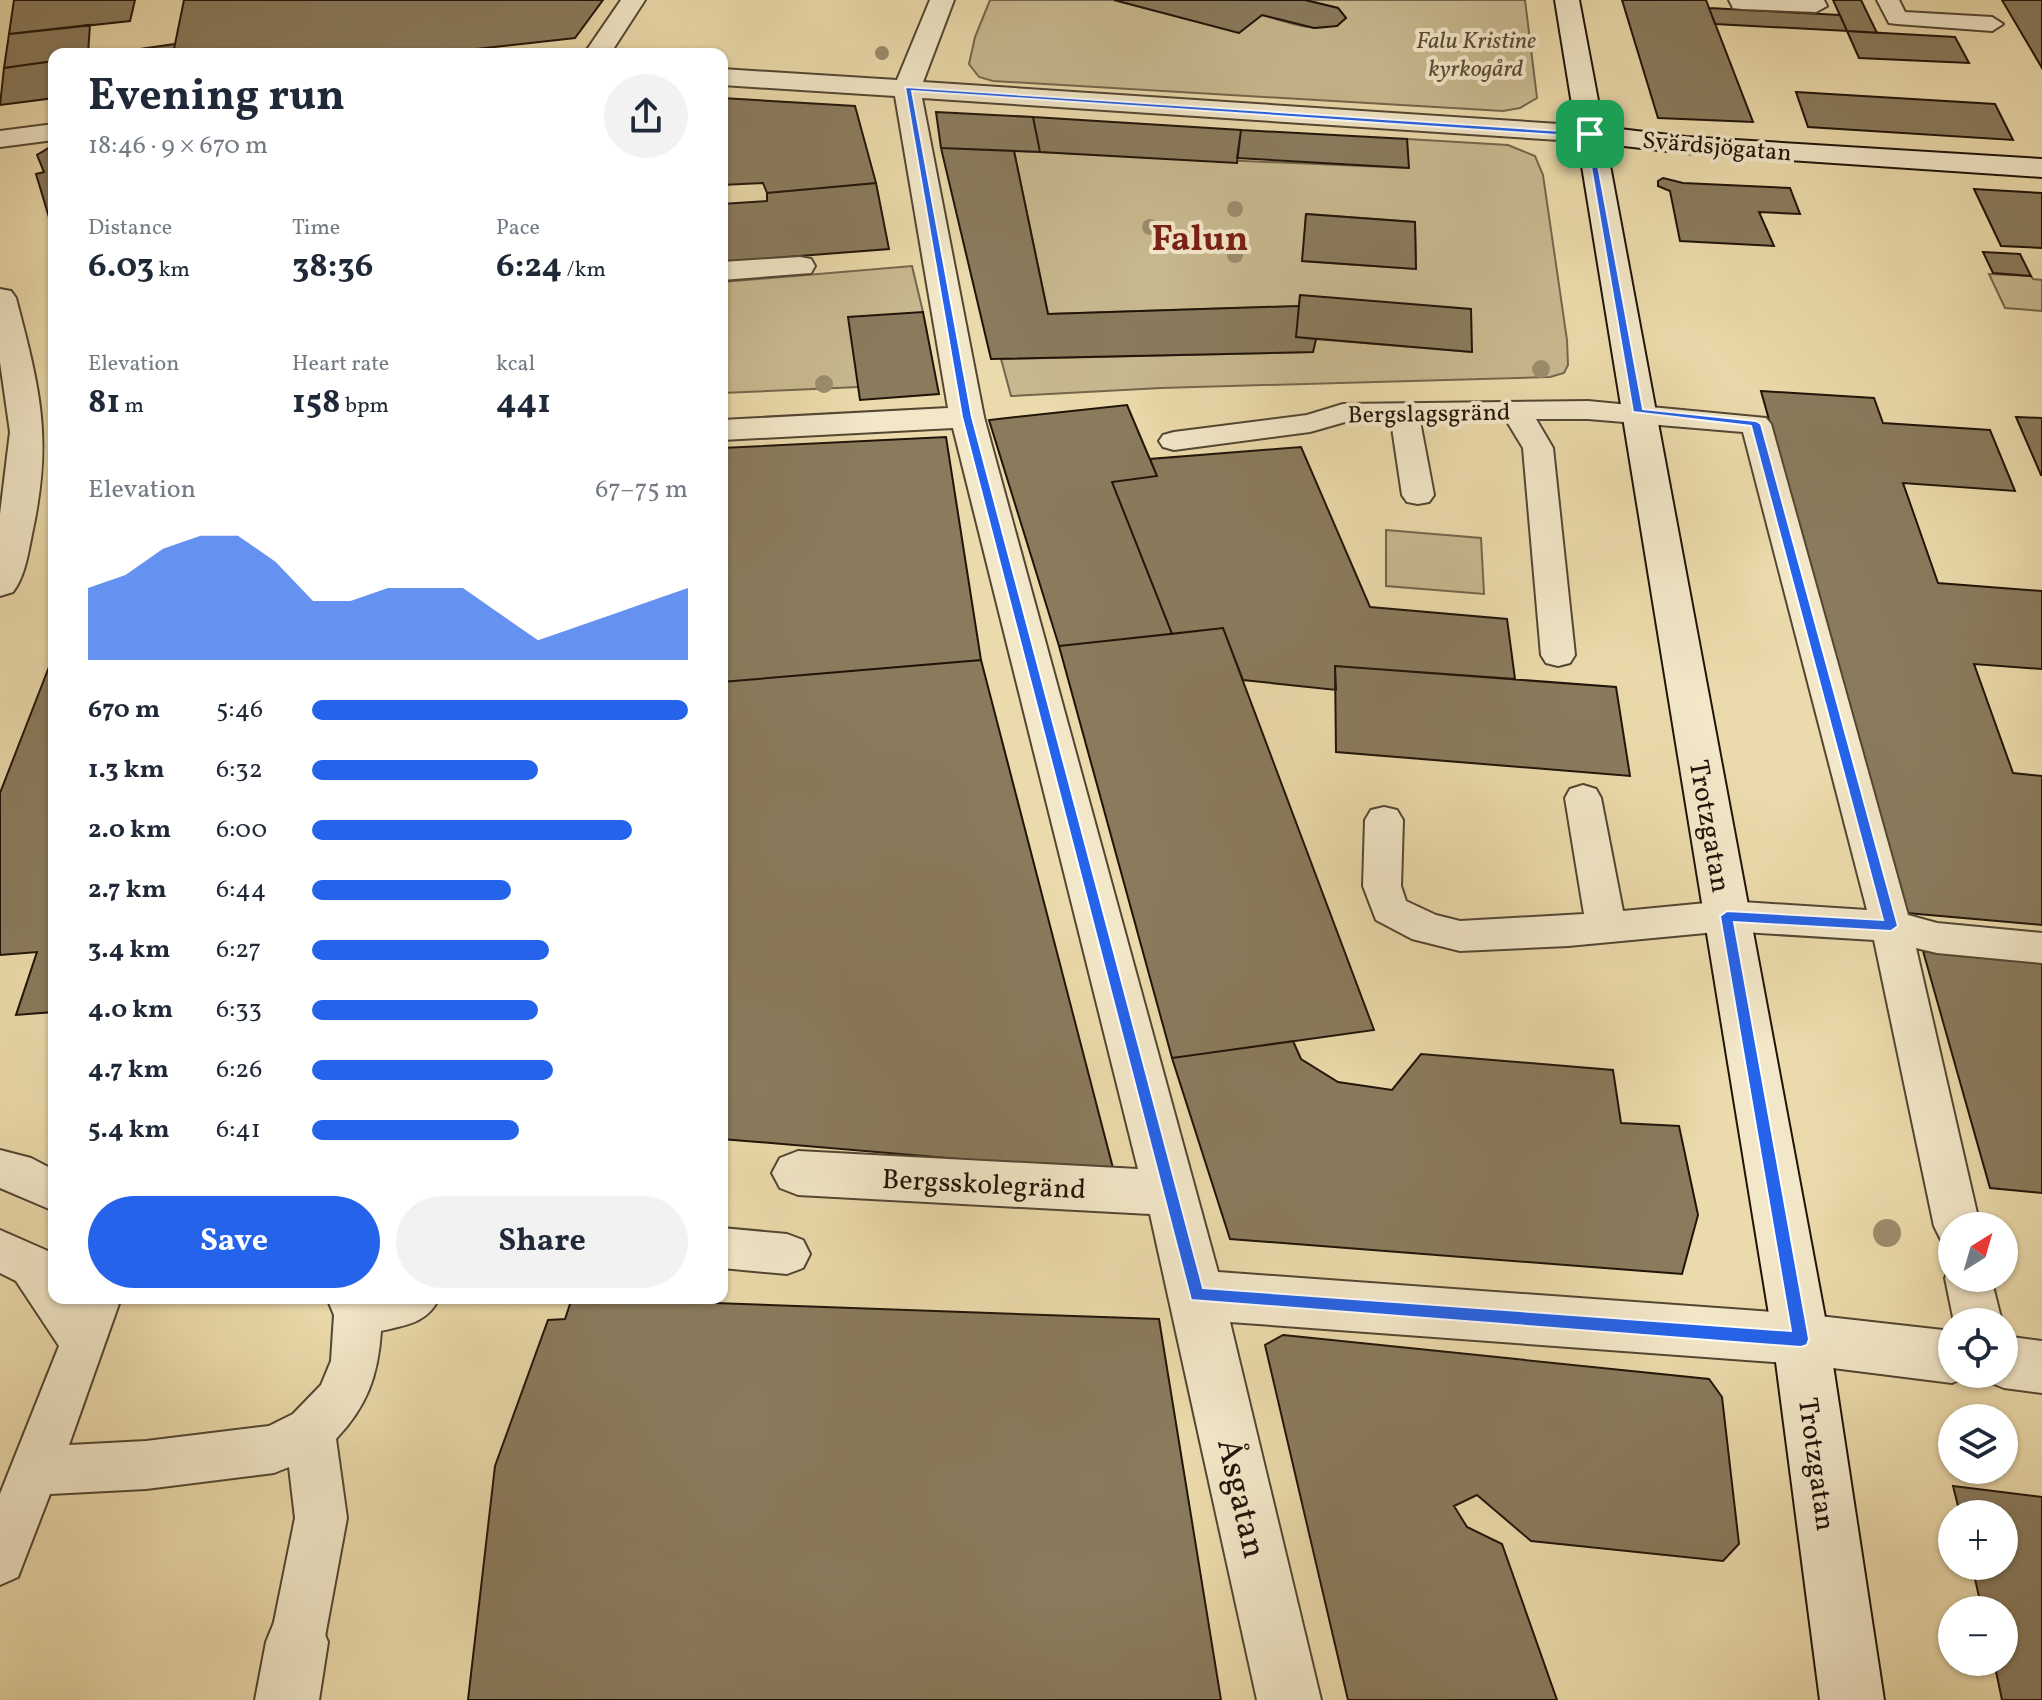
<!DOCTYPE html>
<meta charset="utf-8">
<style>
body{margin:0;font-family:Vollkorn,serif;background:#f2f2f3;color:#1f2937;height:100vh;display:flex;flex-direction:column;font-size:30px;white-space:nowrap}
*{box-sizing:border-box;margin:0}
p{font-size:26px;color:#747a83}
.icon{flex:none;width:44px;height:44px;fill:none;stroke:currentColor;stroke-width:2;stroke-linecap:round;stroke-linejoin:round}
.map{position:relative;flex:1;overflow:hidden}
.drawer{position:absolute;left:48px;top:48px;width:680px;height:1256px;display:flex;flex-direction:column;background:#fff;border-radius:16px;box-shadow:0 2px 6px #0004}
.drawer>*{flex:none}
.needle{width:52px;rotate:37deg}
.fabs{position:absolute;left:1938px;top:1212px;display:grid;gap:16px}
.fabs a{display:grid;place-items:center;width:80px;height:80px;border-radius:50%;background:#fff;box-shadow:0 2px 6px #0004;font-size:40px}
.pin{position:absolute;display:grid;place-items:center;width:68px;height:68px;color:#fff;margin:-34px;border-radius:16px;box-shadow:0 4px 12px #0006}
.round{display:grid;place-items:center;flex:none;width:84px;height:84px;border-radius:42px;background:#f2f2f3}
.overview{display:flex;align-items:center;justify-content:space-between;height:136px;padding:0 40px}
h1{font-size:44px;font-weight:700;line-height:60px}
.stats{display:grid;grid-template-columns:repeat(3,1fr);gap:12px;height:136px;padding:8px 40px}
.stats div{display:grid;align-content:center}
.stats b{font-size:34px;font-weight:700}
.stats small{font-size:22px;font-weight:400}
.stats p{font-size:22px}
.chart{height:224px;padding:16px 40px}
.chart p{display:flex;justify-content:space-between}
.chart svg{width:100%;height:144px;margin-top:8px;fill:#2563eb;opacity:.7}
.cta{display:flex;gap:16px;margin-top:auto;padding:16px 40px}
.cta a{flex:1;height:92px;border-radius:48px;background:#2563eb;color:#fff;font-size:32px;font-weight:700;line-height:92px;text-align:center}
.cta a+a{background:#f2f2f3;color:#1f2937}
ul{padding:0 40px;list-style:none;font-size:26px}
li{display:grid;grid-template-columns:128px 96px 1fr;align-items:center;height:60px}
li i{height:20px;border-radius:10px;background:#2563eb}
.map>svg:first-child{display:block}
.green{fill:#c8b88f;stroke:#74664c;stroke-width:2;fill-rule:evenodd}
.building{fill:#8a7b5d;stroke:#201409;stroke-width:2}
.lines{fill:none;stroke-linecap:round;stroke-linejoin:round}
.lane-casing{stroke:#534632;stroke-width:4}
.street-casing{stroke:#534632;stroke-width:4}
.secondary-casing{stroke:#201409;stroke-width:4}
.lane{fill:#f2e7c8;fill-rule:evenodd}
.street{fill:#f2e7c8;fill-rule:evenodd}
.secondary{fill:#f2e7c8;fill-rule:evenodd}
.tree{fill:#9c8c6c}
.route{fill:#2563eb;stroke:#fff;stroke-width:2;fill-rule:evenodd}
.labels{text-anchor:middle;stroke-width:8;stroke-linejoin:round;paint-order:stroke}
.far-park-label{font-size:24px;font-style:italic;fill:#5b4d38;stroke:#f2e7c8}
.far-street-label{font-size:24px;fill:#201409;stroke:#f2e7c8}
.street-label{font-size:28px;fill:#201409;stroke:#f2e7c8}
.near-street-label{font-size:34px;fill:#201409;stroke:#f2e7c8}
.far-town-label{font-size:36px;font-weight:bold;fill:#7a1f14;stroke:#f2e7c8}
</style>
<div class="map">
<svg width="2042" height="1700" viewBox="0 0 2042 1700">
<rect width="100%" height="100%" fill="#ebdaab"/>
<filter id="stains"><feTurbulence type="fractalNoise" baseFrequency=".0025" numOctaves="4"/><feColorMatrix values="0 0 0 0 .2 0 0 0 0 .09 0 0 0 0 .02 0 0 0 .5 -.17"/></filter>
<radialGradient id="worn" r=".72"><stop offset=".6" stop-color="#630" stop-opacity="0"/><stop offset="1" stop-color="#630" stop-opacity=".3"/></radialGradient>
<path class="green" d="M990 0H1114L1239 33 1262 15C1289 22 1323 38 1346 18L1338 8 1305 0H1525L1537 98 1520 108 1503 111 993 81 979 77 969 64 975 37Z
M1407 139 1508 145 1535 156 1543 175 1567 340 1568 365 1564 373 1550 377 1161 388 1011 396 1001 359 1313 352 1316 339 1471 352 1300 296 1299 306 1048 314 1014 151 1408 168ZM1306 214 1415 222 1416 269 1303 261Z
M912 266 923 312 859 387 722 393V282Z
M1989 274 2031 276 2033 279 2042 280V311L2005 308Z
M1386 530 1481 538 1484 594 1386 586Z"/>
<path class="building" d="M14 0H135L130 21 9 34Z
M184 0H603L575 38 431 54H173Z
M1114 0H1305L1338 8 1346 18 1337 26 1314 28 1262 15 1239 33Z
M1622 0H1706L1753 122 1658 118Z
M1833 0H1861L1877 33 1847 31Z
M2002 0H2042V68Z
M1709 8 1840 15 1847 31 1715 24Z
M90 25 88 54H54V61L4 68 9 34Z
M1847 31 1955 37 1969 63 1859 58Z
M175 44 173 54H105Z
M54 61V98L0 105 4 68Z
M1796 92 1995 104 2013 140 1808 127Z
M722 98 855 106 876 183 767 193 763 183 722 185Z
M936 112 1033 117 1040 152 941 148Z
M1033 117 1241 130 1237 163 1040 152Z
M1241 130 1407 139 1409 168 1237 158Z
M52 146H54V234L36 174 44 172 37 155Z
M941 148 1014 151 1048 314 1299 306 1296 337 1316 339 1313 352 991 359Z
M1663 178 1683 183 1790 188 1800 214 1759 212 1774 246 1680 241 1670 191 1658 186V181Z
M876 183 889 249 722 262V204L767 201V193Z
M1974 189 2042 193V248L2001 246Z
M1306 214 1415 222 1416 269 1302 261Z
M1983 252 2020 254 2031 276 1993 273Z
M1300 295 1471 309 1472 352 1296 337Z
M923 312 939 394 860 400 848 317Z
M1761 391 1874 398 1883 423 1990 430 2015 491 1903 483 1938 583 2042 591V669L1974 664 2013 773 2042 776V925L1907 913Z
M1127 405 1157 476 1112 482 1172 634 1059 646 989 420Z
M2016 417 2042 418V475H2041Z
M946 437 981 660 722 682V448Z
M1301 447 1370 607 1507 619 1515 679 1335 666 1336 690 1243 680 1223 628 1172 634 1112 482 1157 476 1150 459Z
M1223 628 1374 1030 1172 1058 1059 646Z
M54 654V1012L16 1015 37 952 0 955V793Z
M981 660 1114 1172 722 1139V682Z
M1335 666 1616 687 1630 776 1336 752Z
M1923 951 2042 962V1193L1990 1188Z
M1293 1041 1301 1059 1338 1082 1392 1090 1421 1054 1613 1070 1621 1123 1679 1126 1698 1215 1682 1274 1230 1239 1172 1058Z
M572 1298 1159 1319 1221 1700H468L495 1466 548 1320 565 1319Z
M1283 1335 1709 1379 1722 1397 1739 1544 1723 1561 1531 1541 1477 1495 1454 1506 1467 1527 1502 1544 1557 1700H1348L1265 1345Z
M1953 1486 2042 1497V1700H2002L1994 1662H2004V1610H1982L1972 1566H2004V1514H1960Z"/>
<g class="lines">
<defs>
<path id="lane" d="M1729 0H1824L1827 6 1816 12 1741 9 1733 8Z
M1877 0H1899L1905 12 1992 17 2003 24 1992 31 1897 24 1889 23Z
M1588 401 1766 418 1771 424 1908 915 1937 923 2042 933V963L1937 953 1916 948 1980 1226H1952V1244L1941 1240 1934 1226 1874 940 1727 931 1568 946 1460 951 1412 939 1376 920 1363 886 1365 820 1371 810 1384 807 1397 810 1403 820 1401 886 1406 901 1436 915 1460 921 1584 914 1565 798 1570 789 1583 785 1596 789 1601 798 1623 911 1727 901 1867 910 1743 432 1588 419H1536L1553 448 1575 655 1570 663 1558 666 1546 663 1541 655 1523 448 1506 420 1420 421 1434 495 1429 502 1418 504 1407 502 1402 495 1391 421 1345 422 1310 432 1174 450 1163 447 1159 441 1163 435 1174 432 1307 415 1343 404Z
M0 1150 31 1158 54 1170V1211L0 1188Z
M722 1228 787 1234 803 1240 810 1254 803 1268 787 1274 722 1268Z
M0 1230 48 1251 54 1260V1298H121L69 1445 146 1441 269 1426 293 1414 321 1385 331 1361 334 1315 327 1298H439C428 1323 406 1325 381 1331 378 1376 367 1406 336 1439L347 1518 324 1642 316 1661 297 1669 278 1661 270 1642 295 1518 289 1467 274 1473 146 1489 50 1494 18 1577 0 1585V1494L59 1346 16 1281 0 1273Z
M1952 1263V1278H1991L2002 1322H1954L1945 1278Z"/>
<path id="street" d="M621 0H645L610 54H584Z
M930 0H954L923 82 1590 126 1600 128 1604 134 1600 140 1590 142 922 98 984 417 1218 1272 1801 1314 1952 1331V1374H1972L1952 1383 1801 1364 1230 1322 1321 1700H1257L1150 1214 798 1195 780 1188 772 1173 780 1158 798 1151 1138 1169 953 428 722 440V420L948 408 895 96 722 85V69L897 80Z
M54 124V140L0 147V131Z
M800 257 811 259 815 266 811 273 722 280V262Z
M0 289 11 291 16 298C40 390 53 438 32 534 28 554 25 576 13 592L0 596V514L10 432 0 362Z
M2004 1336 2042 1341V1393L2004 1388 1984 1380 1982 1374H2004Z
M297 1611 319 1620 328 1642 319 1700H255L266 1642 275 1620Z"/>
<path id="secondary" d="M1555 0H1579L1603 127 1686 137 2042 159V177L1686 153 1606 144 1829 1339 1884 1700H1820L1773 1339Z"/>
</defs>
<use href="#lane" class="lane-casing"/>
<use href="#street" class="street-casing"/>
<use href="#secondary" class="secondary-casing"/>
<use href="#lane" class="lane"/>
<use href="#street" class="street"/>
<use href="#secondary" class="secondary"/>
</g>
<g class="tree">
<circle cx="882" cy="53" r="7"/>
<circle cx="1235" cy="209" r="8"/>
<circle cx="1150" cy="227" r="8"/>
<circle cx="1235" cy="255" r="8"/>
<circle cx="1541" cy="369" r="9"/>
<circle cx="824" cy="384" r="9"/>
<circle cx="1887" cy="1233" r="14"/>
</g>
<path class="route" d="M905 87 1592 133 1643 409 1756 421 1761 424 1898 926 1891 931 1734 922 1809 1339 1807 1345 1801 1347 1191 1300 962 417ZM912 91 1586 137 1633 412 1751 426 1883 920 1727 911 1720 916 1791 1331 1203 1288 972 417Z"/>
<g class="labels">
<g class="far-park-label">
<text x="1476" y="48">Falu Kristine<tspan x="1476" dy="28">kyrkogård</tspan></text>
</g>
<g class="far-street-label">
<text transform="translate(1717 146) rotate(5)" y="8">Svärdsjögatan</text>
<text transform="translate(1429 413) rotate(-1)" y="8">Bergslagsgränd</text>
</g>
<g class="street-label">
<text transform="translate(1711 826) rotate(80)" y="10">Trotzgatan</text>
<text transform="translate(984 1183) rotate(3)" y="10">Bergsskolegränd</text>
<text transform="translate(1818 1464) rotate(82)" y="10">Trotzgatan</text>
</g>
<g class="near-street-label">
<text transform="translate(1243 1498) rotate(77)" y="12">Åsgatan</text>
</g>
<g class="far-town-label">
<text x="1200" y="250">Falun</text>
</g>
</g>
<rect width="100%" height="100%" filter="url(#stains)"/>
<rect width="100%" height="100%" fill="url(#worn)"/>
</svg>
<div class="fabs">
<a><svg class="needle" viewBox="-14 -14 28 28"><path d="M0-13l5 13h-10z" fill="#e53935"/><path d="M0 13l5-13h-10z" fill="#747a83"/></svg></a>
<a><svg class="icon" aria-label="locate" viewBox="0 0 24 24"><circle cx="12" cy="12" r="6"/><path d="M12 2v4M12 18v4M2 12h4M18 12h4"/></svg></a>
<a><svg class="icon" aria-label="layers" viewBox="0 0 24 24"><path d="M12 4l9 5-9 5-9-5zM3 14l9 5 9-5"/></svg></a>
<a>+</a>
<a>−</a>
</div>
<div class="pin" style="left:1590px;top:134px;background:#1e9e55"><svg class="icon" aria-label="arrive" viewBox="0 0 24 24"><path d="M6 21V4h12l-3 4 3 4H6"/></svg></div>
<section class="drawer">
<div class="overview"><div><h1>Evening run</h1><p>18:46 · 9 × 670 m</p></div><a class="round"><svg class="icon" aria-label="share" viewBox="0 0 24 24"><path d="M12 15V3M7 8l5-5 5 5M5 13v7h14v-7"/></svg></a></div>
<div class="stats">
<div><p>Distance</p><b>6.03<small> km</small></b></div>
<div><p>Time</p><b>38:36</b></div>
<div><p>Pace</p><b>6:24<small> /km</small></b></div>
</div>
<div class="stats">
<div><p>Elevation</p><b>81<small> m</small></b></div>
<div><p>Heart rate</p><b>158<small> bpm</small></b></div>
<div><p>kcal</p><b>441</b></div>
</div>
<div class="chart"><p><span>Elevation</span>67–75 m</p>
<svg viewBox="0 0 160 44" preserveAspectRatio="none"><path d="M0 44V22L10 18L20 10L30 6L40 6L50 14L60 26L70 26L80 22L90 22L100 22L110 30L120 38L130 34L140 30L150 26L160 22V44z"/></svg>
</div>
<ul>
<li><b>670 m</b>5:46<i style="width:100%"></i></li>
<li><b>1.3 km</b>6:32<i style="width:60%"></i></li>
<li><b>2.0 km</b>6:00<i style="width:85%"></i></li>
<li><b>2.7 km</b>6:44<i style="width:53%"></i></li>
<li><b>3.4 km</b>6:27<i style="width:63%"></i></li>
<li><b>4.0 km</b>6:33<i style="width:60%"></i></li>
<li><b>4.7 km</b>6:26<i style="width:64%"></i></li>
<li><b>5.4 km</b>6:41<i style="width:55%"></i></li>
</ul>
<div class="cta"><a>Save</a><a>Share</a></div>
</section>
</div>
